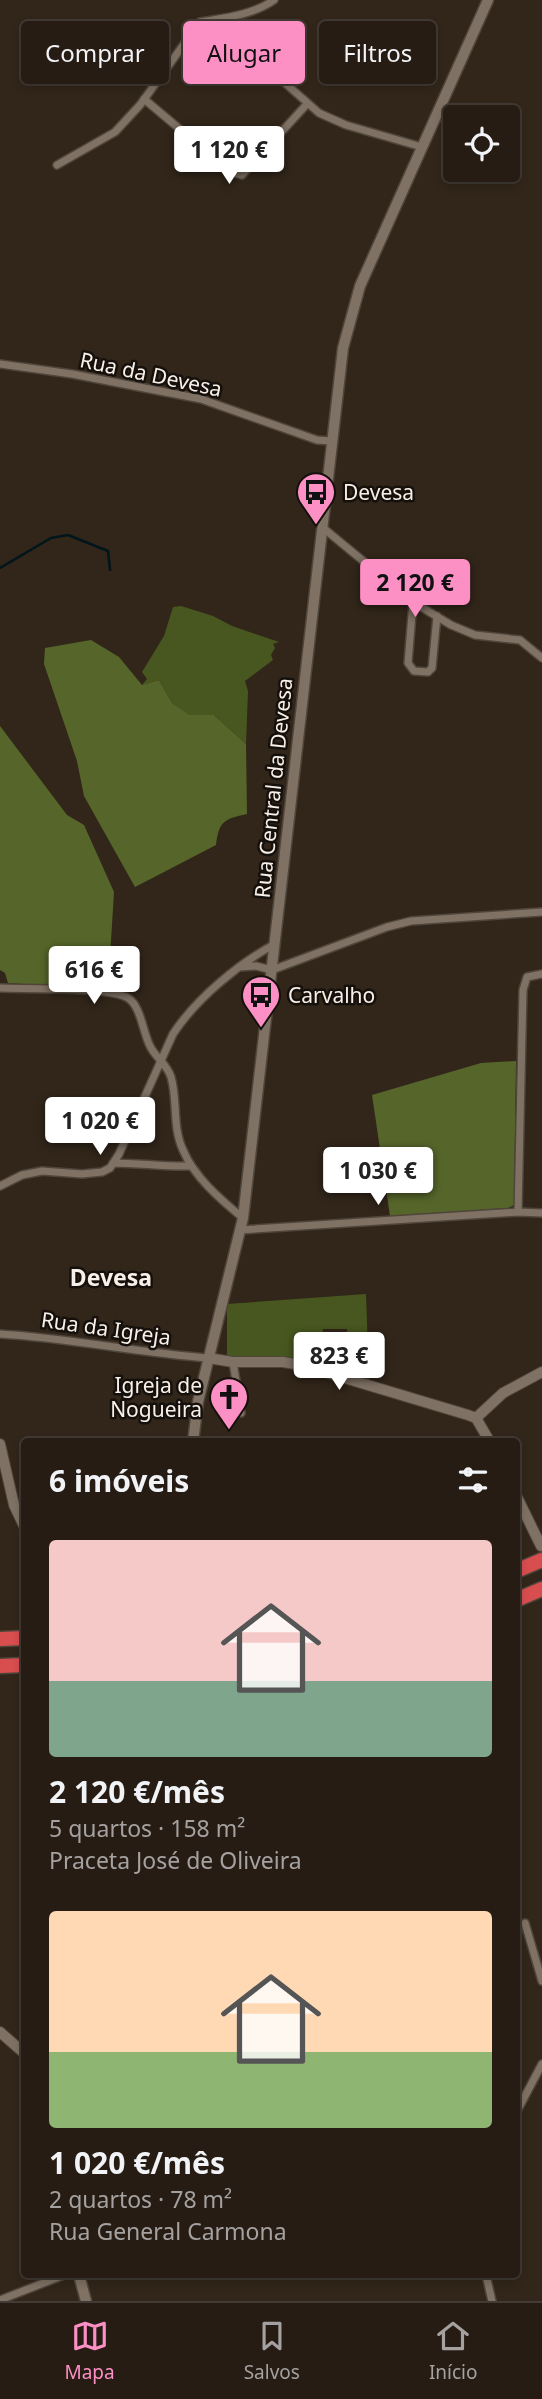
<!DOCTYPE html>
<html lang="pt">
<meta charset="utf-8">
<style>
body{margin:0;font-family:"Noto Sans",sans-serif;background:#322922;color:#f1f3f6;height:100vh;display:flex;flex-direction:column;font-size:26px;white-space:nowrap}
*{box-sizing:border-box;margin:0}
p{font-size:23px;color:#a4a1a0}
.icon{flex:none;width:38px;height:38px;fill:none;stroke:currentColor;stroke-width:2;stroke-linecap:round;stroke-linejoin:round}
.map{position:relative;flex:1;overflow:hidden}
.details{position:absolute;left:21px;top:1438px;width:499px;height:840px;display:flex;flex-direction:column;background:#261c14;border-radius:7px;box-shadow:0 4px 10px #0003,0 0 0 2px #423a34}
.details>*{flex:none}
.banner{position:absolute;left:21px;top:21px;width:500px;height:63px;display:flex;gap:14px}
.buttons{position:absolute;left:443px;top:105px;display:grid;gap:14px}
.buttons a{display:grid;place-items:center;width:77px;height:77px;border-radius:7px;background:#261c14;box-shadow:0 4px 10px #0003,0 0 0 2px #423a34;font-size:35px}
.price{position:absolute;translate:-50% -60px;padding:0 16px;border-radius:7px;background:#fff;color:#222;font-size:23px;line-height:46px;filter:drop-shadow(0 2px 4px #0008)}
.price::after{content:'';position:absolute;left:50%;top:42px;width:21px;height:16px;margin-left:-10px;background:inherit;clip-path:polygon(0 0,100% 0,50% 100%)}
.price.selected{background:#fc8fc3;color:#111}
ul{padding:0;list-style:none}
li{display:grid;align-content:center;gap:14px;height:371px;padding:0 28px}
li span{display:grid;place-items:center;height:217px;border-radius:7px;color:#555}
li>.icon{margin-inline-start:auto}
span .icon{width:126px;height:126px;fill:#fffc;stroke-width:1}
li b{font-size:30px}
h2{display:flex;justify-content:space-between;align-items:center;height:84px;padding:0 28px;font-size:30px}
.pill{padding:0 24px;border-radius:7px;background:#261c14;box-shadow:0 4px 10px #0003,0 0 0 2px #423a34;font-size:24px;line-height:63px}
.pill.selected{background:#fc8fc3;color:#111}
.dock{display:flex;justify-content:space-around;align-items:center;height:98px;border-top:2px solid #423a34;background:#261c14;font-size:19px;color:#a4a1a0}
.dock a{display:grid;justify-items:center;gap:4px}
.dock .selected{color:#fc8fc3}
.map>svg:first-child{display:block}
.green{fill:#48571f}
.forest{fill:#56662a}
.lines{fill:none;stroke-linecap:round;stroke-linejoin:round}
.stream{stroke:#00161b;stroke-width:2.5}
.minor-casing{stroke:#4f453b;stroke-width:10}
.tertiary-casing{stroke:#4f453b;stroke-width:12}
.secondary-casing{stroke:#4f453b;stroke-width:13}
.motorway-casing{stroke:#4f453b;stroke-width:17}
.minor{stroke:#7f7163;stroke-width:7}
.tertiary{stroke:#7f7163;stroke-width:10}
.secondary{stroke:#7f7163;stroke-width:10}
.motorway{stroke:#d84e4f;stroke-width:14}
.labels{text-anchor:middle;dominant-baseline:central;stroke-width:5;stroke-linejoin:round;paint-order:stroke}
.street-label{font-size:21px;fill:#f8f0e8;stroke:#15100b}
.poi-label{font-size:21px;fill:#f8f0e8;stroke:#15100b;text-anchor:start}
.neighbourhood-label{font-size:23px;font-weight:bold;fill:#f8f0e8;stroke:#15100b}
</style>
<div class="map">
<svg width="542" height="2301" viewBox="0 0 542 2301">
<rect width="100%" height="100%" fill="#32261a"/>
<path class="green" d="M 181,606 L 213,616 L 232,626 L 279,642 L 273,644 L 275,648 L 271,655 L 273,660 L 245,681 L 248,691 L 246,744 L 214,715 L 189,716 L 172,703 L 159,680 L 142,685 L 147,679 L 142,672 L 164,636 L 173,607 Z
M 366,1294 L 369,1380 L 348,1375 L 347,1329 L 323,1329 L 319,1367 L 227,1356 L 227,1304 Z"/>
<path class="forest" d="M 91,640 L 119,657 L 142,685 L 159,680 L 172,703 L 189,715 L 214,715 L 246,744 L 247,814 C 224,819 219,821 216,845 L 135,887 L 84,796 L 77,761 L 44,664 L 45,648 Z
M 0,726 L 67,815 L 84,825 L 114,892 L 108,989 L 8,983 L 5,973 L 0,970 Z
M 516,1061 L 514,1205 L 508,1208 L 390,1216 L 372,1095 L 481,1063 Z"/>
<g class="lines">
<path class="stream" d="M 0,568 L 51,538 L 68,535 L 108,551 L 110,570"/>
<defs>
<path id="minor" d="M 220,19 L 225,30 L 319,113 L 346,125 L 422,147
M 144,99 L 231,172 L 242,175 L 307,104
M 57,165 L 115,132 L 140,105 L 200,22 C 224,18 253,15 274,0
M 0,364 L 72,374 L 201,399 L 317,440 L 331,441
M 322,527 L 413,602 L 451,625 L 475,635 L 520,640 L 542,658
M 413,602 L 408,663 L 414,671 L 428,672 L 432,668 L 437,616
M 239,967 L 256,966 L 272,970 L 387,927 L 411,921 L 542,912
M 0,988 C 24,989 111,987 128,998 C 141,1006 143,1033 150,1046 C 155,1057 167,1064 171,1077 C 178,1101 172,1127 183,1150 C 194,1177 221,1200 243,1218
M 113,1163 C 140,1163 164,1167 191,1166
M 0,1186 L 22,1175 L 42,1171 L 82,1174 L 102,1172 L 110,1168 L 119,1154 L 173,1034 C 196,999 238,964 275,944
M 518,1212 L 523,990 L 527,977 L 542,974
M 240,1230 L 518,1212 L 542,1213
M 0,1334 C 70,1338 138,1353 208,1358
M 233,1362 L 241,1413
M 525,1923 L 542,1981
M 516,2113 L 542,2064
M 486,2275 L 492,2301
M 0,2300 L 64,2275"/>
<path id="tertiary" d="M 208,1358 L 233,1362 L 283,1362 L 301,1365 L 468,1415 L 476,1418 L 490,1442
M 476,1418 L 503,1393 L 542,1372
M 0,1444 L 14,1505 L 24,1526
M 516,1495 L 541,1546
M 0,2032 L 24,2053"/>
<path id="secondary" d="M 193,1442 L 198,1402 L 243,1218 L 343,348 L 360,286 L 488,0
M 79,2275 L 86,2301"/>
<path id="motorway" d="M 516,1571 L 542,1560
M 516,1600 L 542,1589
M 0,1639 L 24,1638
M 0,1666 L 24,1665"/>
</defs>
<use href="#minor" class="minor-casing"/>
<use href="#tertiary" class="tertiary-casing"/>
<use href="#secondary" class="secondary-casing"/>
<use href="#motorway" class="motorway-casing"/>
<use href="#minor" class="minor"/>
<use href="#tertiary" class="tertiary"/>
<use href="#secondary" class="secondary"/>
<use href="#motorway" class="motorway"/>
</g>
<defs>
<symbol id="bus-pin" viewBox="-11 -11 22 30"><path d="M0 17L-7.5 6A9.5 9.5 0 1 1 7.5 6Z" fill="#fc8fc3" stroke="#15100b"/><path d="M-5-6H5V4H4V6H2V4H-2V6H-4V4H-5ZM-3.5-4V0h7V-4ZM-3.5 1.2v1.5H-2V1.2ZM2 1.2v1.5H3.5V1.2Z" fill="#111"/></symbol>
<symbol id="church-pin" viewBox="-11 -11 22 30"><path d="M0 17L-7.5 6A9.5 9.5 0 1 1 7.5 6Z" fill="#fc8fc3" stroke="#15100b"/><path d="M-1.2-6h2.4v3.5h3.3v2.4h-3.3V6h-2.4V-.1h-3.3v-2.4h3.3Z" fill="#111"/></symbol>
</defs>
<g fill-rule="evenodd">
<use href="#bus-pin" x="294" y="470" width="44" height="60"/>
<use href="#bus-pin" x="239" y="973" width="44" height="60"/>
<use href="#church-pin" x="207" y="1375" width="44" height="60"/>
</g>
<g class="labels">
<g class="street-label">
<text transform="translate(151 374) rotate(12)">Rua da Devesa</text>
<text transform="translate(273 788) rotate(-84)">Rua Central da Devesa</text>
<text transform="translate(106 1328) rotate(8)">Rua da Igreja</text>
</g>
<g class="poi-label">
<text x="343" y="492">Devesa</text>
<text x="288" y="995">Carvalho</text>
<text x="202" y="1385" text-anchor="end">Igreja de<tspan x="202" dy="24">Nogueira</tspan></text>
</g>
<g class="neighbourhood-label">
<text x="111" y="1277">Devesa</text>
</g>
</g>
</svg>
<div class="buttons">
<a><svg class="icon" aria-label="locate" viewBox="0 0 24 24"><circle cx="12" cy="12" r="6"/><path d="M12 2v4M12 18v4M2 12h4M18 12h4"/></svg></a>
</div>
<b class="price" style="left:229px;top:186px">1 120 €</b>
<b class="price selected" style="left:415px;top:619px">2 120 €</b>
<b class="price" style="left:94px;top:1006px">616 €</b>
<b class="price" style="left:100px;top:1157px">1 020 €</b>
<b class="price" style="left:378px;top:1207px">1 030 €</b>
<b class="price" style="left:339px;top:1392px">823 €</b>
<div class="banner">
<a class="pill">Comprar</a>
<a class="pill selected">Alugar</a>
<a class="pill">Filtros</a>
</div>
<section class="details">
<h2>6 imóveis<svg class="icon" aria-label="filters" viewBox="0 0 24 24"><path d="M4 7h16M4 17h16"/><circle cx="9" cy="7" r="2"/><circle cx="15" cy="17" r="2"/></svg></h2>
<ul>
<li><span style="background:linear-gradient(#f6c9c9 65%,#7fa58c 0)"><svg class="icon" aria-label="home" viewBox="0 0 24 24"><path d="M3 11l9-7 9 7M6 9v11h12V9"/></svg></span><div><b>2 120 €/mês</b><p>5 quartos · 158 m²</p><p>Praceta José de Oliveira</p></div></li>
<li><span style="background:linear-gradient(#ffd9b3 65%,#8fb573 0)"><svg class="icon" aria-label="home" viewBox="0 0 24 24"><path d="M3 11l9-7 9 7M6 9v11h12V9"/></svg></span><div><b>1 020 €/mês</b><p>2 quartos · 78 m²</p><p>Rua General Carmona</p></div></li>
</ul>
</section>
</div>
<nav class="dock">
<a class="selected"><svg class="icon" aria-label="map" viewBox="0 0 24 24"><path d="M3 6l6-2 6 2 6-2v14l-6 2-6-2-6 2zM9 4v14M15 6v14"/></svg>Mapa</a>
<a><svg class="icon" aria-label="saved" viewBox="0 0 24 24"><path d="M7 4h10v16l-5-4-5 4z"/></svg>Salvos</a>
<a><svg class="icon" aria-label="home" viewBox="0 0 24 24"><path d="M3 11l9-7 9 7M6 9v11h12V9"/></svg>Início</a>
</nav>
